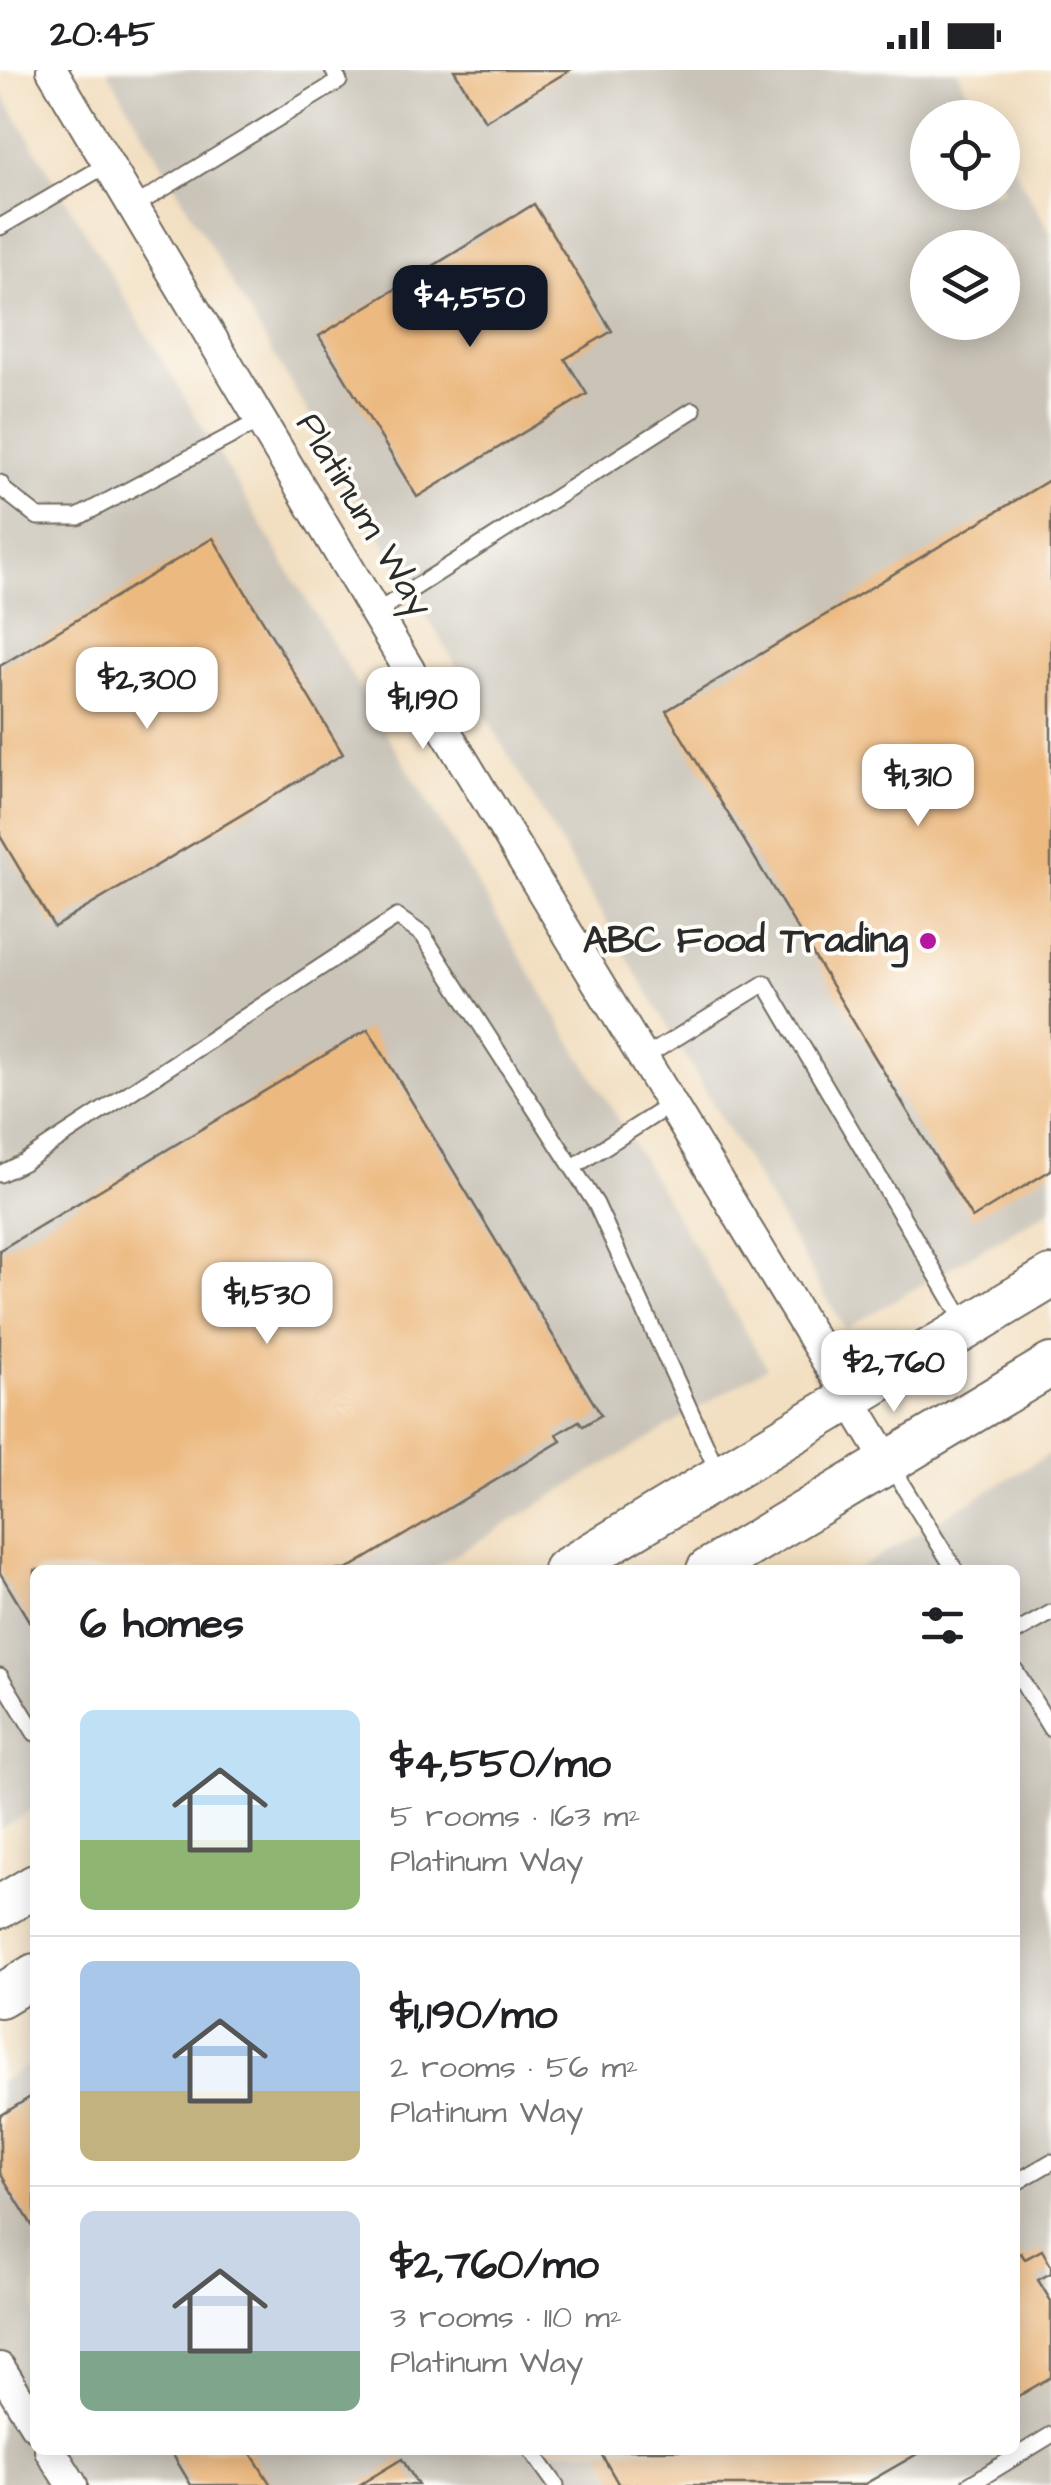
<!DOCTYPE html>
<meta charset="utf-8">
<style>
body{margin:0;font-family:"Architects Daughter",sans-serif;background:#f6f6f6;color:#202124;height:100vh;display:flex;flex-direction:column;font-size:38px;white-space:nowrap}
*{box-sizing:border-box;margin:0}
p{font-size:32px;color:#757577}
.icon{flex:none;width:55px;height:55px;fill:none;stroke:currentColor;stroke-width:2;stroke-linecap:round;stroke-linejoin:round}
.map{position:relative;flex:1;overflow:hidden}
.panel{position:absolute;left:30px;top:1495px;width:990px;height:890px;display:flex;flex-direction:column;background:#fff;border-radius:15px;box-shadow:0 5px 25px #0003}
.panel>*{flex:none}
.tools{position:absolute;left:910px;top:30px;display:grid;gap:20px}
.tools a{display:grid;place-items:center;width:110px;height:110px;border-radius:50%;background:#fff;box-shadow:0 5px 25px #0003;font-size:50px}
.price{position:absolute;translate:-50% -85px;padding:0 22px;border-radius:20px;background:#fff;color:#222;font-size:32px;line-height:65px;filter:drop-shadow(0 2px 5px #0008)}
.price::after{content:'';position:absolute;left:50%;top:60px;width:30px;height:22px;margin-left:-15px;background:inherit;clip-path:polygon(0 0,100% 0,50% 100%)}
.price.current{background:#111827;color:#fff}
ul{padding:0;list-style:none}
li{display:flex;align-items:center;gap:30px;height:250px;padding:0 50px}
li+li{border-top:2px solid #e0e0e0}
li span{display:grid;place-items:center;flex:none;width:280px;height:200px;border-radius:15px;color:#555}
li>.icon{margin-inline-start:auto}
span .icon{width:120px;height:120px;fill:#fffc;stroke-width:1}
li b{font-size:42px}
h2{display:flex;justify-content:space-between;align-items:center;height:120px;padding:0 50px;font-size:42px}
.status{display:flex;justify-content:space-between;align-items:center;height:70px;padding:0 50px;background:#fff;direction:ltr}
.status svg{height:28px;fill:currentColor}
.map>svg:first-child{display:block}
.industrial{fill:#c9c3b8;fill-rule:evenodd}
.building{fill:#ecb980}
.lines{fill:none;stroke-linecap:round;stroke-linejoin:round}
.service-casing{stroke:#716a5f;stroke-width:19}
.minor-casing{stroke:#716a5f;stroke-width:34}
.secondary-casing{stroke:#716a5f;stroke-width:46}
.service{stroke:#fff;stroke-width:15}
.minor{stroke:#fff;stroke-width:30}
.secondary{stroke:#fff;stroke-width:42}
.poi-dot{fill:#b5179e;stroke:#fdfcf7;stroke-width:4}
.labels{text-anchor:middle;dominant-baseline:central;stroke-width:8;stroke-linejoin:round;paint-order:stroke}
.street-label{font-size:38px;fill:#2b2b2b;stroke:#fdfcf7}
.poi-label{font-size:38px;font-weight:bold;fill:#2b2b2b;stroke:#fdfcf7;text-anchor:end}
</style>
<div class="status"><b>20:45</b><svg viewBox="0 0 49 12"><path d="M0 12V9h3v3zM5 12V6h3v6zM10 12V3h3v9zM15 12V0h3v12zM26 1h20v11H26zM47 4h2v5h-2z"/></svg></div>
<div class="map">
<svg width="1051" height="2415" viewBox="0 0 1051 2415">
<rect width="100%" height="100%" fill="#fdfcf7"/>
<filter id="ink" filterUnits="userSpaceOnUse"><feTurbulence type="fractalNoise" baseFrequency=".01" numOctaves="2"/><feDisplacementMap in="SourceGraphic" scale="20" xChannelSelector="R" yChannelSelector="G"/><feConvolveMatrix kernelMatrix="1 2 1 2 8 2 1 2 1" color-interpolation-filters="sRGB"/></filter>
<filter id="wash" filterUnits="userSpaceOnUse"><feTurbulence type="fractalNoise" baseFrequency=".0048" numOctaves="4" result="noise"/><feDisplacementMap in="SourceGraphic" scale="40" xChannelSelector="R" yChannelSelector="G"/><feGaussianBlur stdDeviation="2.25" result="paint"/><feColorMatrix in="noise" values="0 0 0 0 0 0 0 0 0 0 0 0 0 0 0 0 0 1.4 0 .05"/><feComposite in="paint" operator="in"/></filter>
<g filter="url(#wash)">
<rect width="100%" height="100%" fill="#f2dec0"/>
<path class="industrial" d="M 107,0 L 956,0 L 983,47 L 928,48 L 928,122 L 1002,122 L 1003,80 L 1051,163 L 1051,1139 L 845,1259 ZM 928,178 L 1002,178 L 1002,252 L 928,252 Z
M 0,20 L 767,1297 L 430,1500 L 35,1500 L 35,1738 L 0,1759 Z
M 1051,1383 L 1051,2415 L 0,2415 L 0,2012 L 35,1991 L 35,2380 L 1015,2380 L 1015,1500 L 856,1500 Z"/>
<g id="blocks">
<path class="building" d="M 454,0 L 570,0 L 485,51 Z
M 534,134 L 612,261 L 565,289 L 587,324 L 417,427 L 319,266 Z
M 1051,409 L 1051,1100 L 972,1148 L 666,641 Z
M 213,468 L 343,684 L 54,857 L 0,766 L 0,596 Z
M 368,959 L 601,1345 L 583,1356 L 579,1351 L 557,1364 L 561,1371 L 346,1500 L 35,1500 L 35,1561 L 0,1503 L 0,1180 Z
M 32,2026 L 35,2032 L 35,2160 L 0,2103 L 0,2046 Z
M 1042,2180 L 1051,2196 L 1051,2203 L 1038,2210 L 1051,2231 L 1051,2307 L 1015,2328 L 1015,2186 L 1021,2183 L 1025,2189 Z
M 170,2380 L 249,2380 L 271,2415 L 191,2415 Z
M 599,2380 L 924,2380 L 863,2415 L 619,2415 Z
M 402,2389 L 418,2415 L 359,2415 Z"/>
</g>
</g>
<g filter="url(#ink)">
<use href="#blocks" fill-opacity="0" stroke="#716a5f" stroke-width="2.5"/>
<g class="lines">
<defs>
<path id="service" d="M 133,137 L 339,11 L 333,0
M 0,157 L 108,94
M 0,413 L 5,421 L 38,447 L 78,447 L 261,350
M 375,543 L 693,340
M 645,987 L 765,913 L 966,1255
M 573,1097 L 673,1033
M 0,1104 L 24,1092 L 397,847 L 423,865 L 596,1134 L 719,1404
M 890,1395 L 955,1500
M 1015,1563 L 1051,1543
M 1015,1600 L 1051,1659
M 0,1606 L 35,1663
M 1015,2113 L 1051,2092
M 531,2380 L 556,2415
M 969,2415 L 1051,2365"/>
<path id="minor" d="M 52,0 L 464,692 L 888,1392
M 0,2298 L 35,2355
M 50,2380 L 72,2415"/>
<path id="secondary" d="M 565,1500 L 1051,1207
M 708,1500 L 1051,1295
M 0,1837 L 35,1816
M 0,1926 L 35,1905"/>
</defs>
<use href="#service" class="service-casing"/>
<use href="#minor" class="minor-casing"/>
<use href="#secondary" class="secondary-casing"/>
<use href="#service" class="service"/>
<use href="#minor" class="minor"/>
<use href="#secondary" class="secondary"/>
</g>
</g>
<circle class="poi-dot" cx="928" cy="871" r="10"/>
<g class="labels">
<g class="street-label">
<text transform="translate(364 445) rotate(59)">Platinum Way</text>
</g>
<g class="poi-label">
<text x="908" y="871">ABC Food Trading</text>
</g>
</g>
</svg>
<div class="tools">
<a><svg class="icon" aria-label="locate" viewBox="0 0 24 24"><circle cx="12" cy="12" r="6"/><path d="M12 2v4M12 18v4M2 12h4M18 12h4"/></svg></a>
<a><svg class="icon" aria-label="layers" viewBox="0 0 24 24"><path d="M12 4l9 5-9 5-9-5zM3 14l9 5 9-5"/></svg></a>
</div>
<b class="price current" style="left:470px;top:280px">$4,550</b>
<b class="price" style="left:147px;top:662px">$2,300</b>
<b class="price" style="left:423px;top:682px">$1,190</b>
<b class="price" style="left:918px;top:759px">$1,310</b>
<b class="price" style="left:267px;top:1277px">$1,530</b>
<b class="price" style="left:894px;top:1345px">$2,760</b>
<section class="panel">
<h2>6 homes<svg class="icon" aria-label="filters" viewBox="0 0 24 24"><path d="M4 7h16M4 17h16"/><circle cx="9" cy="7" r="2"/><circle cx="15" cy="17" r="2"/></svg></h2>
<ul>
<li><span style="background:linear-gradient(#bfe0f5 65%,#8fb573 0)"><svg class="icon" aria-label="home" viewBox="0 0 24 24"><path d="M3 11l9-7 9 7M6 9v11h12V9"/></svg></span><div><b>$4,550/mo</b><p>5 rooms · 163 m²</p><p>Platinum Way</p></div></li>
<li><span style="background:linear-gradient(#a9c7e8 65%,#c2b280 0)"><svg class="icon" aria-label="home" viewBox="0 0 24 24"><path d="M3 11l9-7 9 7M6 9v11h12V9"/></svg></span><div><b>$1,190/mo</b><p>2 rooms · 56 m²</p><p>Platinum Way</p></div></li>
<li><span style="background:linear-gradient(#c9d6e8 70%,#7fa58c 0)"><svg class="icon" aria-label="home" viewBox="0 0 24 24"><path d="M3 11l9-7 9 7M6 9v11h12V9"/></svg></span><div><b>$2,760/mo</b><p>3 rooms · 110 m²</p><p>Platinum Way</p></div></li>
</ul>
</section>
</div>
